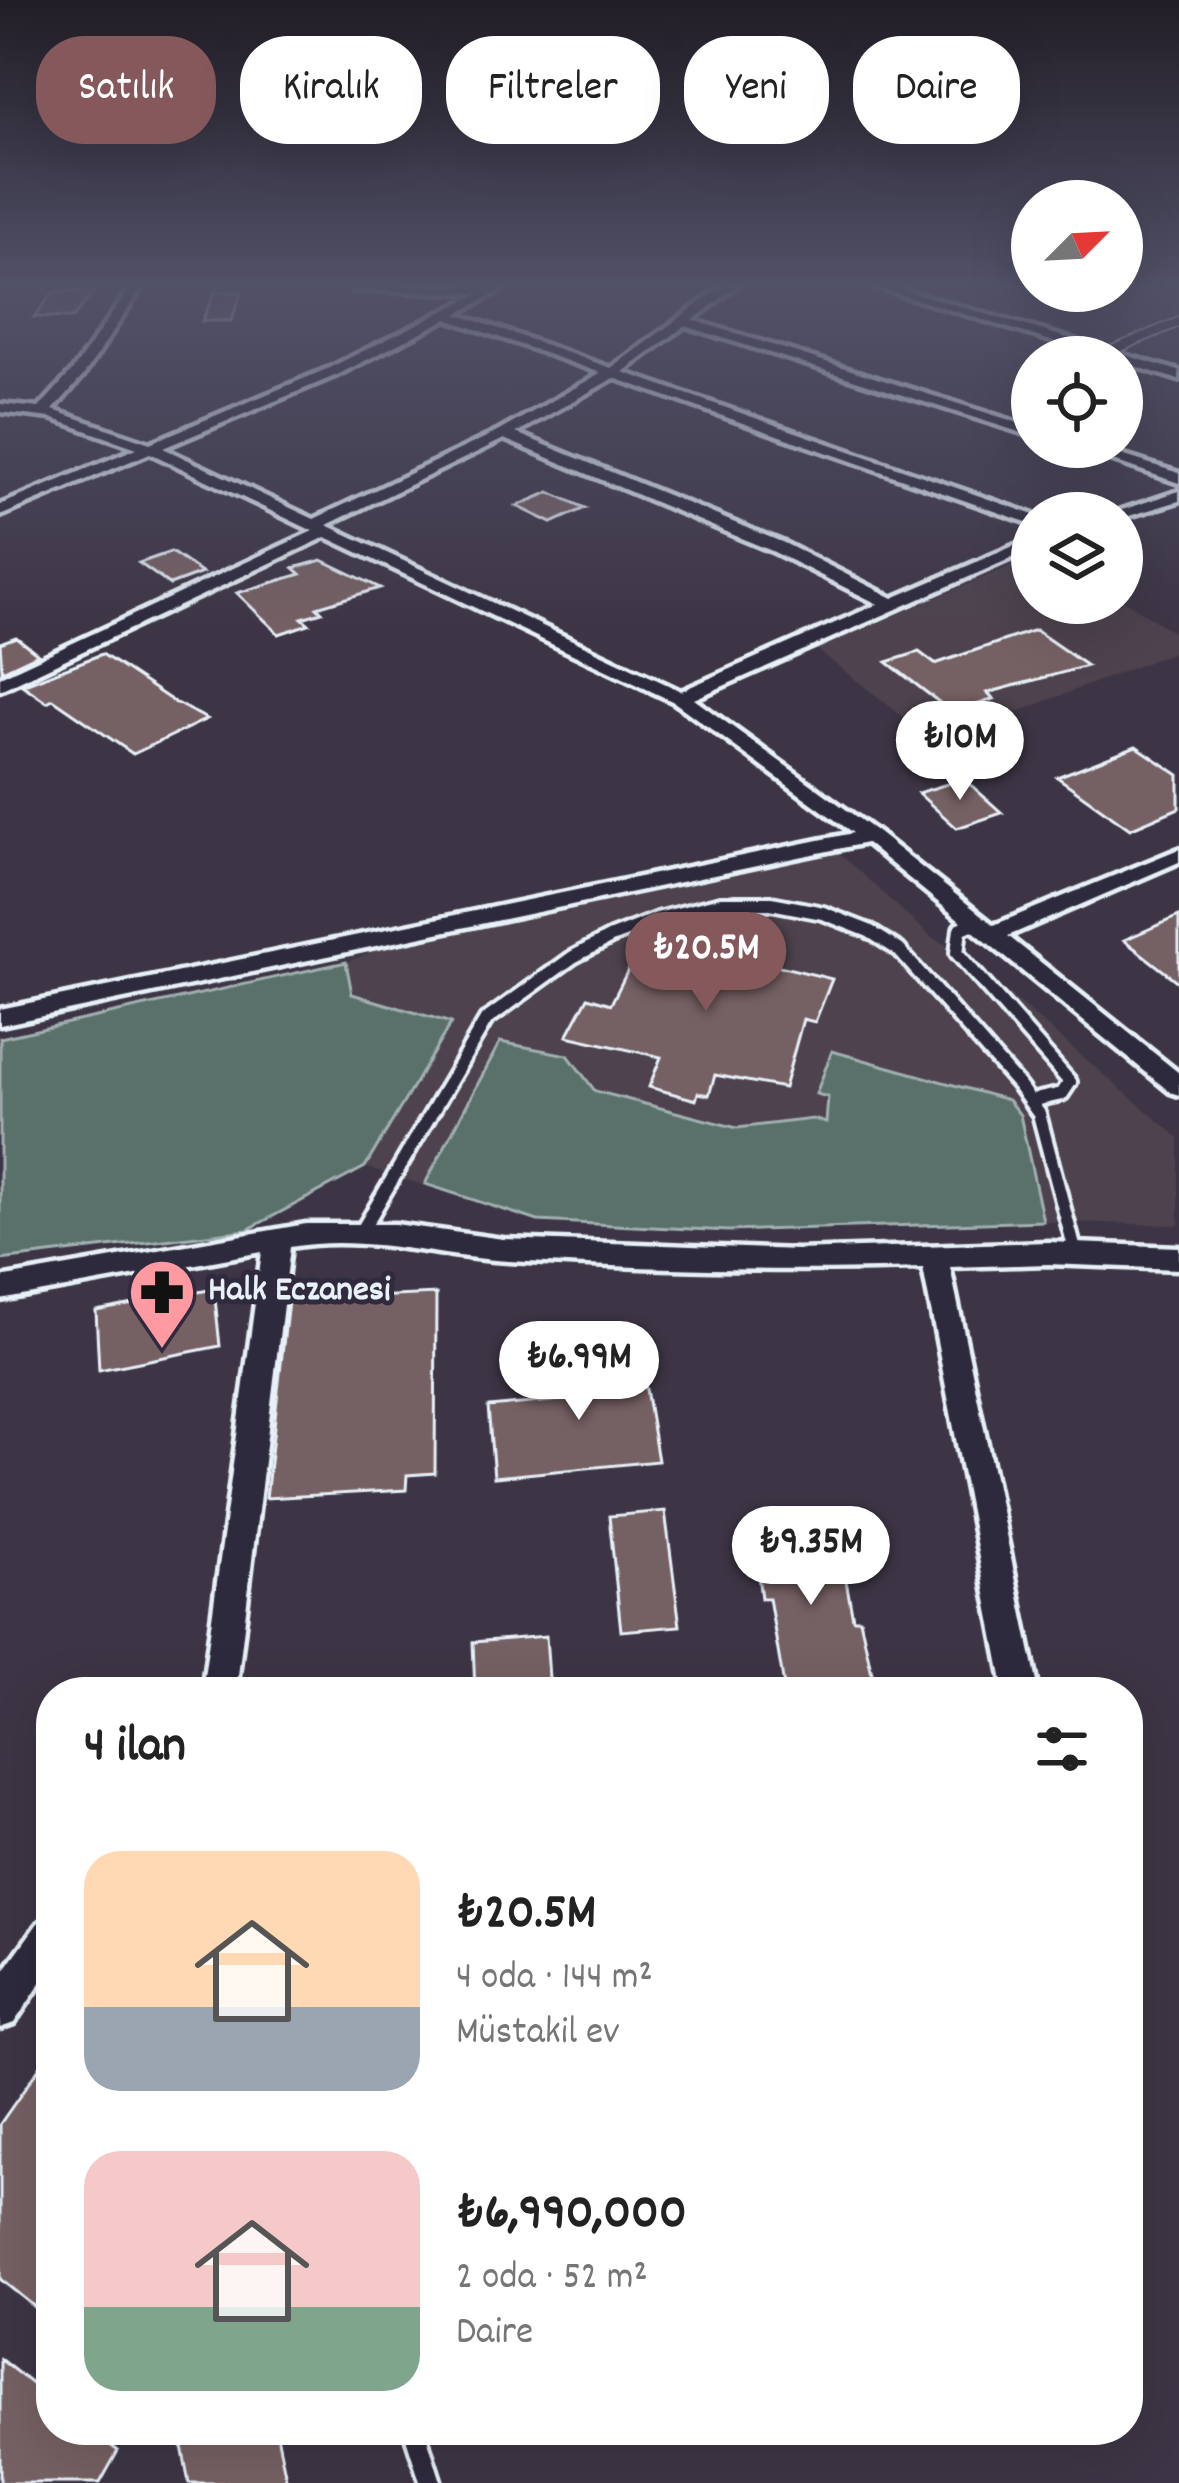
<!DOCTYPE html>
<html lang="tr">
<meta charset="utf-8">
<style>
body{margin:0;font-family:Dekko,sans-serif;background:#f6f6f6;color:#222;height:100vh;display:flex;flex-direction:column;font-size:45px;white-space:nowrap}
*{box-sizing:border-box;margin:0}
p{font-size:39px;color:#767676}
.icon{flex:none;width:66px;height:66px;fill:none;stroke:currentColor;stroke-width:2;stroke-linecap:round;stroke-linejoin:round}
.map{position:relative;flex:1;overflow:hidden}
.side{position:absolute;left:36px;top:1677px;width:1107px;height:768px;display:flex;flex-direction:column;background:#fff;border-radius:48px;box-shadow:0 12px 48px #0002}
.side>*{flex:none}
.hud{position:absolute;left:36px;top:36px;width:1107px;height:108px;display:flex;gap:24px}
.needle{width:78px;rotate:66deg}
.fabs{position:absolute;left:1011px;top:180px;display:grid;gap:24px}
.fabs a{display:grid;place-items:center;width:132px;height:132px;border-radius:50%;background:#fff;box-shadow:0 12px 48px #0002;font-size:60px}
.price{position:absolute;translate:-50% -102px;padding:0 27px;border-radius:42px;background:#fff;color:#222;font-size:39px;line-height:78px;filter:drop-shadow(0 3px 6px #0008)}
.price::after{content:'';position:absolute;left:50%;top:72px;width:36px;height:27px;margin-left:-18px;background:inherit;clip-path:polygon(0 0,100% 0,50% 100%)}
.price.current{background:#85585c;color:#fff}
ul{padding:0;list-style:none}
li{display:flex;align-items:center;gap:36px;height:300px;padding:0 48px}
li span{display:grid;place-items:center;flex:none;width:336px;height:240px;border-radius:36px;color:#555}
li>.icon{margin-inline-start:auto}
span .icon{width:144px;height:144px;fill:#fffc;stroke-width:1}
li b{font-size:51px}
h2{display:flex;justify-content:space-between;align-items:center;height:144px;padding:0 48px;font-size:51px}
.tag{padding:0 42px;border-radius:48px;background:#fff;box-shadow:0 12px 48px #0002;font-size:42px;line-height:108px}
.tag.current{background:#85585c;color:#fff}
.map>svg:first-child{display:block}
.built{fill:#4e424e}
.green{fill:#5a706a;stroke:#a1b0b1;stroke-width:3}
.building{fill:#756063;stroke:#e8f1f8;stroke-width:3}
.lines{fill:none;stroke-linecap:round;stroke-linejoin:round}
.service-far2-casing{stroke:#e8f1f8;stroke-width:12}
.service-far1-casing{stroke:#e8f1f8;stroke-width:20}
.service-casing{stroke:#e8f1f8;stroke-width:28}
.minor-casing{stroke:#e8f1f8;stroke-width:9}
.service-far2{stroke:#2f2a3d;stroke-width:8}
.service-far1{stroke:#2f2a3d;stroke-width:12}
.service{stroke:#2f2a3d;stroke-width:20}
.minor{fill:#2f2a3d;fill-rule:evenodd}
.labels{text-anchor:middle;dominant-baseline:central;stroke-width:10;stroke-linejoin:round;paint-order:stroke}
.poi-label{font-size:36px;font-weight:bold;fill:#e8f1f8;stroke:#2f2a3d;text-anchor:start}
</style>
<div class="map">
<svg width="1179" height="2483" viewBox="0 0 1179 2483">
<rect width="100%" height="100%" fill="#3d3545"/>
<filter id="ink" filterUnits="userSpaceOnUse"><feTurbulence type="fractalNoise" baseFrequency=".00833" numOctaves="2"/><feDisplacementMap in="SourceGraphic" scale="24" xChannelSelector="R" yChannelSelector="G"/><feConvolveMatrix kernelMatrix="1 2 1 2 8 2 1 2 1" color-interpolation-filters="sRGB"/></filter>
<g filter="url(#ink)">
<path class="built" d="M 1032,557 L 1032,603 L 1122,603 L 1122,599 L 1179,636 L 1179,650 L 937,743 L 816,649 Z
M 839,853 L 931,937 L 956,950 L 1179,1138 L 1179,1225 L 998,1220 L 728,1231 L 538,1221 L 365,1167 L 451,1024 L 351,994 L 346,962 L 402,941 Z"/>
<path class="green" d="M 346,962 L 352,994 L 451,1023 L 365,1167 L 247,1230 L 0,1260 L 0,1038 Z
M 500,1042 L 568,1055 L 595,1091 L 737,1128 L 813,1119 L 826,1123 L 828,1097 L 816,1094 L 832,1051 L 1008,1100 L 1020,1115 L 1043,1221 L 728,1231 L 538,1221 L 425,1184 Z"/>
<path class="building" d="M 55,291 L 94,292 L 73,318 L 34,317 Z
M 215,292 L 242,292 L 231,321 L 202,321 Z
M 550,492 L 585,508 L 552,523 L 517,506 Z
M 171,552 L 202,573 L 170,585 L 139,563 Z
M 322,560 L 380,588 L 317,607 L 322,612 L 302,618 L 309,624 L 279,634 L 237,593 L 301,574 L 294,568 Z
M 1035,630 L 1087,666 L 987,693 L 994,699 L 953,713 L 887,662 L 919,652 L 935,664 Z
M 16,637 L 38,654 L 2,671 L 0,643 Z
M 102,654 L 174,702 L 207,719 L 133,754 L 53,699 L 47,702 L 22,685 Z
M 1136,746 L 1179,775 L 1179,808 L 1130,829 L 1057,777 Z
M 960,780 L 972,786 L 1002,813 L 957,828 L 918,793 Z
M 1179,916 L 1179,983 L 1124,940 Z
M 705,932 L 746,941 L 735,955 L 832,979 L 815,1022 L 803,1019 L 784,1088 L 715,1075 L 709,1095 L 698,1093 L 696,1100 L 649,1087 L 661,1057 L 567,1036 L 588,997 L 611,1004 L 644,938 L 681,943 L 687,935 L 701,937 Z
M 214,1289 L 220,1346 L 99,1370 L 96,1311 Z
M 436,1294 L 435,1473 L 407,1475 L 406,1490 L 266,1498 L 288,1301 Z
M 640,1353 L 658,1461 L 494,1477 L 488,1407 L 575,1399 L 570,1359 Z
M 665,1511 L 680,1626 L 621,1631 L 609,1516 Z
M 835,1520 L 853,1619 L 860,1619 L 876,1692 L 785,1692 L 769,1598 L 761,1598 L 751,1524 Z
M 546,1636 L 550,1692 L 475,1692 L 473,1642 Z
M 51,2051 L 51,2320 L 0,2279 L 0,2124 Z
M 0,2359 L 51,2399 L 51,2430 L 91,2430 L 118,2451 L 100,2483 L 0,2483 Z
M 179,2430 L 276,2430 L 287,2483 L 189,2483 Z"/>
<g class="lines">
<defs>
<path id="service-far2" d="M 1106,353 L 1179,322"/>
<path id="service-far1" d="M 976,922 L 960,929 L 957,953 L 1070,1082 L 1062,1094 L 1030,1101
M 360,1234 L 486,1020 L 573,957 L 611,937 L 657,919 L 721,903 L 771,903 L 823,913 L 869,931 L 899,950 L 1019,1086 L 1039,1114 L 1076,1254"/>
<path id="service" d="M 414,2430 L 431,2483"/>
<path id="minor" d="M 131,286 L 143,286 L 83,376 L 53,410 L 150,443 L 327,369 L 480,293 L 353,290 L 347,286 L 509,286 L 457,314 L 611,368 L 723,286 L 737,286 L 693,320 L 1032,427 L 1032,436 L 685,326 L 623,372 L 1032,514 L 1032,524 L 614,378 L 516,433 L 784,543 L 893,598 L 1032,538 L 1032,549 L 694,699 L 877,832 L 994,925 L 1179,849 L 1179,862 L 1008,936 L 1179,1073 L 1179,1095 L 1170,1092 L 866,843 L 0,1025 L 0,1009 L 853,833 L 674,702 L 326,537 L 0,690 L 0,677 L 313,531 L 150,453 L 0,516 L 0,505 L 137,448 L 51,418 L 0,412 L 0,404 L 39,408 L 73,370 ZM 447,319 L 601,373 L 499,431 L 314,519 L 163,448 L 337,375 ZM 504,439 L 772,551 L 878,604 L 681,691 L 327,525 Z
M 873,286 L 891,286 L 1179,371 L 1179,380 L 1122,362 L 1122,357 L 1103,357 Z
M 1072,447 L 1096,447 L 1179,473 L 1179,483 Z
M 1179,491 L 1179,501 L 1122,518 L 1122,513 L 1113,513 Z
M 306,1224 L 395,1224 L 503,1239 L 797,1250 L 1048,1242 L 1179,1247 L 1179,1269 L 1048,1264 L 950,1267 L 1039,1692 L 1005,1692 L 923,1268 C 785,1272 647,1269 509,1261 C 435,1257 364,1234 290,1247 L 236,1692 L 202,1692 L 262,1252 L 0,1300 L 0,1278 Z
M 51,1917 L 51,1968 L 14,2023 L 0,2028 L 0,1976 L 38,1923 Z"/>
</defs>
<use href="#service-far2" class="service-far2-casing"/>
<use href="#service-far1" class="service-far1-casing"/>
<use href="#service" class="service-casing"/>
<use href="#minor" class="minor-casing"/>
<use href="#service-far2" class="service-far2"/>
<use href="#service-far1" class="service-far1"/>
<use href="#service" class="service"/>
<use href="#minor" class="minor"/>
</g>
</g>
<linearGradient id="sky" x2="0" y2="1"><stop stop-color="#221d26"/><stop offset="0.45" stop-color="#515168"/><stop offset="1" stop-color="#515168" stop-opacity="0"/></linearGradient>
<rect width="1179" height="633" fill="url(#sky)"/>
<defs>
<symbol id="pharmacy-pin" viewBox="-11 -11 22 30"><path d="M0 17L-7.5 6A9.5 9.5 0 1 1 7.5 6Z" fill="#ff9aa2" stroke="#2f2a3d"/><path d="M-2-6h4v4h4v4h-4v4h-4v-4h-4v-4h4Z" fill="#111"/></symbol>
</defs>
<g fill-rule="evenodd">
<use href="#pharmacy-pin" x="124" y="1254" width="76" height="104"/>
</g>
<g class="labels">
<g class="poi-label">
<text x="208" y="1292">Halk Eczanesi</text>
</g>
</g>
</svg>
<div class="fabs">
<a><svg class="needle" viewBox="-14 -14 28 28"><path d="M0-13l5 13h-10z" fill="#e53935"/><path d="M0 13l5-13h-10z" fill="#767676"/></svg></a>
<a><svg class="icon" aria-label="locate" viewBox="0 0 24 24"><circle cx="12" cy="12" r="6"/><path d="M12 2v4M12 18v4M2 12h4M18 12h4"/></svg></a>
<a><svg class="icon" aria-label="layers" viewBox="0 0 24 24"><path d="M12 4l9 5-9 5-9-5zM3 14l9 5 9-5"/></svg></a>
</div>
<b class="price" style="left:960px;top:803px">₺10M</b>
<b class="price current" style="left:706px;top:1014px">₺20.5M</b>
<b class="price" style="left:579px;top:1423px">₺6.99M</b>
<b class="price" style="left:811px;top:1608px">₺9.35M</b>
<div class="hud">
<a class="tag current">Satılık</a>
<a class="tag">Kiralık</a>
<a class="tag">Filtreler</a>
<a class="tag">Yeni</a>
<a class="tag">Daire</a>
</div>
<section class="side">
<h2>4 ilan<svg class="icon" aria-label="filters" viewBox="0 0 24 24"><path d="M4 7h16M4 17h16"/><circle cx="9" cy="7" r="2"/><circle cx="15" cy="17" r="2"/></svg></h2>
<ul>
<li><span style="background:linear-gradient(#ffd9b3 65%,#9aa5b1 0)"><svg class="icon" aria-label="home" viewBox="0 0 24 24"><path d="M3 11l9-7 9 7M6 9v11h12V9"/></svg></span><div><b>₺20.5M</b><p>4 oda · 144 m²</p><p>Müstakil ev</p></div></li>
<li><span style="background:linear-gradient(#f6c9c9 65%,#7fa58c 0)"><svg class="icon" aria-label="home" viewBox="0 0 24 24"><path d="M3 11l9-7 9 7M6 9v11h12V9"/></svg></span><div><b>₺6,990,000</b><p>2 oda · 52 m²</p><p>Daire</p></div></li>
</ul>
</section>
</div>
